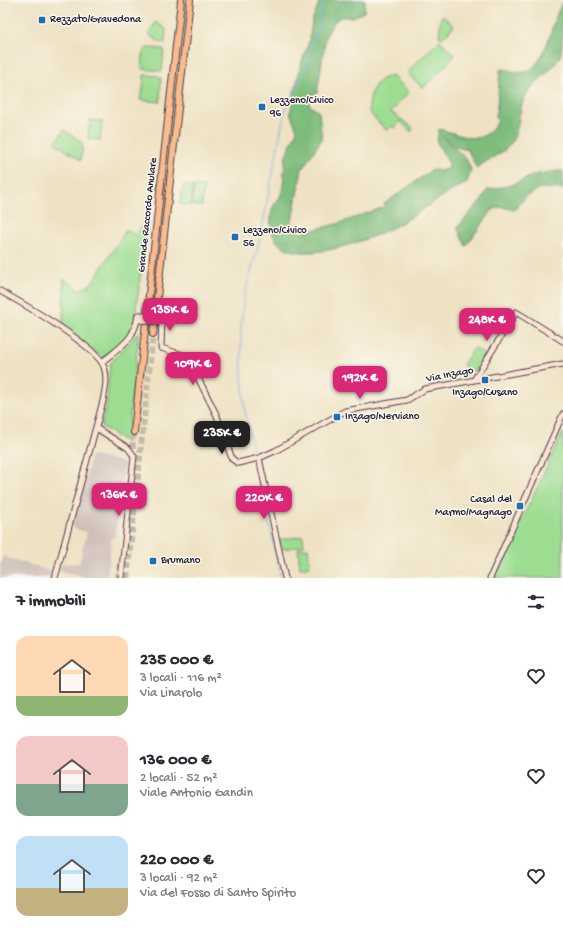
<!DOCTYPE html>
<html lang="it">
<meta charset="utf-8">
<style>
body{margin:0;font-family:"Gochi Hand",sans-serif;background:#f2f2f3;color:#2b2b33;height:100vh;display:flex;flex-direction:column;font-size:15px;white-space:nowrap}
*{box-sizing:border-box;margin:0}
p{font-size:13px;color:#7c7c81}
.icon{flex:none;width:22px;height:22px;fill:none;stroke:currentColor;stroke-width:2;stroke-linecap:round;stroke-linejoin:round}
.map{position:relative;height:578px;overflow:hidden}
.sheet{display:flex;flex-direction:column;background:#fff;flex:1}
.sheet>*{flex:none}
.price{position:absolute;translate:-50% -34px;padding:0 9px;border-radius:8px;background:#db2777;color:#fff;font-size:13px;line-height:26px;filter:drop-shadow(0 1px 2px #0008)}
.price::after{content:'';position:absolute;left:50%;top:24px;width:12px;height:9px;margin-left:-6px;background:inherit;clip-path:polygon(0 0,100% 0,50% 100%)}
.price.selected{background:#222;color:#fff}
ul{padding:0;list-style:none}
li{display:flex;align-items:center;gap:12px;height:100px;padding:0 16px}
li span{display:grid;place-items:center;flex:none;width:112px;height:80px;border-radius:12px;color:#555}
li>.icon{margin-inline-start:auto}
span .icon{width:48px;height:48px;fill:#fffc;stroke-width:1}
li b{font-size:17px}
h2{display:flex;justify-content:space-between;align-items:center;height:48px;padding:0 16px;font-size:17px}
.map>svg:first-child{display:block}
.industrial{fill:#cfc0ba}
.green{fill:#9ddd92;stroke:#608066}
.forest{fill:#7ebc7c;stroke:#506f5c}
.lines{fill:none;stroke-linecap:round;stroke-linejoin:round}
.stream{stroke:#75a8e1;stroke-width:1}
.highway-tunnel{stroke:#c5bca8;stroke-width:6;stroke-dasharray:6 3;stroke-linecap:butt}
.secondary-casing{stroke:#413f4f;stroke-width:7}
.highway-casing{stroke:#413f4f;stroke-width:8}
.secondary{stroke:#fde4d1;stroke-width:5}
.highway{stroke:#fbbb8c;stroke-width:6}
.secondary-bridge-casing{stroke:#413f4f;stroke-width:7;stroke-linecap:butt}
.secondary-bridge{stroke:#fde4d1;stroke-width:5}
.poi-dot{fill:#1f6fb2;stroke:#fbf7ec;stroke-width:1.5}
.labels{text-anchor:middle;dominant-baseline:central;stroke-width:3;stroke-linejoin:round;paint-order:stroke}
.poi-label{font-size:11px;fill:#22223b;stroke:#fbf7ec;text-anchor:start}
.street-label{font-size:11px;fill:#22223b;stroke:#fbf7ec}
</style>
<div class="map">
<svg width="563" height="578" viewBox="0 0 563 578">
<rect width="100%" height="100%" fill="#fbf7ec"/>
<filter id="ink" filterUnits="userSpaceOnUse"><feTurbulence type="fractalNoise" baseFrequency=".025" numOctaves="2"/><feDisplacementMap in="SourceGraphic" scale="8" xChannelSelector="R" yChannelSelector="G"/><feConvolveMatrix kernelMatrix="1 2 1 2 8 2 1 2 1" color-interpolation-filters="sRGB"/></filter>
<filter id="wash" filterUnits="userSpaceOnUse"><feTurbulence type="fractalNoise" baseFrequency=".012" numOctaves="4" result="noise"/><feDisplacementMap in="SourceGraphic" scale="16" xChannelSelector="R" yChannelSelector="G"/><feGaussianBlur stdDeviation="0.9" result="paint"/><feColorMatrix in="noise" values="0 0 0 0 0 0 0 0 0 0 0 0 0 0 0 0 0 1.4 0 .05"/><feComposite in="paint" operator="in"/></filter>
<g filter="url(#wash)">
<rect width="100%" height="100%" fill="#eee2c3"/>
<path class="industrial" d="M 91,455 L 124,463 L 115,537 L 112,536 L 107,578 L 85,578 L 59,571 L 61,564 L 79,563 L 87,532 L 74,529 L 74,526 L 72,525 Z
M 3,556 L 53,572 L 52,578 L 0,578 L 0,565 Z"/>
<path class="green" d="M 444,16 L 454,26 L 442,38 L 439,36 L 441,17 Z
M 156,22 L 166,29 L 165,43 L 160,42 L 148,34 Z
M 440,40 L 455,56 L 424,87 L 422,87 L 409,75 L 408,71 Z
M 147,48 L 164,49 L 162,71 L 142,69 L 143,52 Z
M 144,75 L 159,76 L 161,78 L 160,102 L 140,100 L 143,89 Z
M 392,76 L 409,92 L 391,112 L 413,128 L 411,132 L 400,121 L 394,128 L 392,126 L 387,131 L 369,112 C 369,96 373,78 392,76 Z
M 90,120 L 102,121 L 100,140 L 88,139 Z
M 64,130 L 83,143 L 81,160 L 55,143 Z
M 183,185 L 193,186 L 191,205 L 180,204 Z
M 194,186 L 204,187 L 202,206 L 192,205 Z
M 148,220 L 133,331 L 103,360 L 95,352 L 63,328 L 64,279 L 80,290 L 91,284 L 127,229 L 135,235 Z
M 139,332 L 127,443 L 101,426 L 107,401 L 110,364 Z
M 474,348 L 486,355 L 477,370 L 469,371 L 463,365 Z
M 563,432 L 563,578 L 495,578 Z
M 303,536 L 304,546 L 281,549 L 279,540 Z
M 308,548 L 310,566 L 300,568 L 298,549 Z"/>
<path class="forest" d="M 324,0 L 365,0 L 364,12 L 353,17 L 340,17 L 334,22 L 326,36 L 317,93 L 311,96 L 309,105 L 319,112 L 322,139 L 302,169 L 291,226 L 301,233 L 340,223 L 384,207 L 384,204 L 433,169 L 440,171 L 449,168 L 449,164 L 437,142 L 439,129 C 464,135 481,149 498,121 L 496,117 L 500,71 L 501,69 C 508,69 517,73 523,72 C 547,70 551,18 563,2 C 563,17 563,39 561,54 C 555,70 536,79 527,93 C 516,110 522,133 507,148 C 498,156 485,160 477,169 L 468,150 L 456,147 L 442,136 L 466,159 L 471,169 L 467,183 C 440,195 418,215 392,228 C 366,241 279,275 271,228 C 270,223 271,211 273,207 C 275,202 280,199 281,194 C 285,181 283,168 286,155 C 289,146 294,139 297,130 L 290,113 L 301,64 L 309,42 L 312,21 L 319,2 Z
M 557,171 L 563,171 L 563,189 L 540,188 L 527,196 L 514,210 L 502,207 L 493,209 L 466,246 L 457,228 L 483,198 L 487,190 L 512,185 L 534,175 Z"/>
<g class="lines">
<path class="stream" d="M 254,456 L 245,411 L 242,378 L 241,328 L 244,296 L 260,239 L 285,110 L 308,63 L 319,25 L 323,0
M 256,461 L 281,578"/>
</g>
</g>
<g filter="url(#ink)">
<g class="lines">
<path class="highway-tunnel" d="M 132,457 L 134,432
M 118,578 L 120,563
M 127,578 L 153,334"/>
<defs>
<path id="secondary" d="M 0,291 C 22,303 97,346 104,367 C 108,378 105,390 103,401 L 55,578
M 160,318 L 162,318 L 161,348 L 180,354 L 192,366 L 217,416 L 232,459 L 238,463 L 259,458 L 275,451 L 345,411 L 407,400 L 425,389 L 563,364
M 102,362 C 120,347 135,340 138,315 L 140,315
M 474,380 L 516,312 L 563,341
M 96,428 L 128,448 L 134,456 L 121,578
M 259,458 L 285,578
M 490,578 L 563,414"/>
<path id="highway" d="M 153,334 L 190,0
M 134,432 L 181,0"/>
</defs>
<use href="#secondary" class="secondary-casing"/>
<use href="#highway" class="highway-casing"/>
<use href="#secondary" class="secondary"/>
<use href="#highway" class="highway"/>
<defs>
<path id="secondary-bridge" d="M 140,315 L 160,318
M 140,320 L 159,322"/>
</defs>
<use href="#secondary-bridge" class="secondary-bridge-casing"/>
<use href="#secondary-bridge" class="secondary-bridge"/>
</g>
</g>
<g class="poi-dot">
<rect x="38" y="16" width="8" height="8" rx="2"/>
<rect x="258" y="103" width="8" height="8" rx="2"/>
<rect x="231" y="233" width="8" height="8" rx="2"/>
<rect x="481" y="376" width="8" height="8" rx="2"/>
<rect x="333" y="413" width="8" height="8" rx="2"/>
<rect x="516" y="502" width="8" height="8" rx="2"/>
<rect x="149" y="557" width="8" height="8" rx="2"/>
</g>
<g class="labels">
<g class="poi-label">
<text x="50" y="20">Rezzato/Gravedona</text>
<text x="270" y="101">Lezzeno/Civico<tspan x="270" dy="13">96</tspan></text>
<text x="243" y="231">Lezzeno/Civico<tspan x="243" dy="13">56</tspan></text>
<text x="485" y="393" text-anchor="middle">Inzago/Cusano</text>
<text x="345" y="417">Inzago/Nerviano</text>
<text x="512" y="500" text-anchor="end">Casal del<tspan x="512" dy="13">Marmo/Magnago</tspan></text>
<text x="161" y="561">Brumano</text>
</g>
<g class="street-label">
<text transform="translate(148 215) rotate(-84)">Grande Raccordo Anulare</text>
<text transform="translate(450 375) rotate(-11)">Via Inzago</text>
</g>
</g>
</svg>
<b class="price" style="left:170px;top:332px">135K €</b>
<b class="price" style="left:487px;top:342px">248K €</b>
<b class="price" style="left:193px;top:386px">109K €</b>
<b class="price" style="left:360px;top:400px">192K €</b>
<b class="price selected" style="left:222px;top:455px">235K €</b>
<b class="price" style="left:119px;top:517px">136K €</b>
<b class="price" style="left:264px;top:520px">220K €</b>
</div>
<section class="sheet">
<h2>7 immobili<svg class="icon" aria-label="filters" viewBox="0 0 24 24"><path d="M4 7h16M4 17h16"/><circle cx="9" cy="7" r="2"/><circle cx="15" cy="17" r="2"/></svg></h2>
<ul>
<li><span style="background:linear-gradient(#ffd9b3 75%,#8fb573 0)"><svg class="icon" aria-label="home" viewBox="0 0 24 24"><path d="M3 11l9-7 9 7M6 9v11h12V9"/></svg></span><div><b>235 000 €</b><p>3 locali · 116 m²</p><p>Via Linarolo</p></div><svg class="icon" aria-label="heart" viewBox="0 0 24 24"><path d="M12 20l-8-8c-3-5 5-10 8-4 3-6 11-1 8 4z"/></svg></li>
<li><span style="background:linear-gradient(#f6c9c9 60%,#7fa58c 0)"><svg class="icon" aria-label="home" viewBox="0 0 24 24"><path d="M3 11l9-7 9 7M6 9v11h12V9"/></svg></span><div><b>136 000 €</b><p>2 locali · 52 m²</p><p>Viale Antonio Gandin</p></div><svg class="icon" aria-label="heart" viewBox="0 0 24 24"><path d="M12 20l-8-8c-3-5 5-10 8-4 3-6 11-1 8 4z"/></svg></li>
<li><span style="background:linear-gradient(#bfe0f5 65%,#c2b280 0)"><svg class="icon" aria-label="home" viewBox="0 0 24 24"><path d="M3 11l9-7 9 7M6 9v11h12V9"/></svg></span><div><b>220 000 €</b><p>3 locali · 92 m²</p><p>Via del Fosso di Santo Spirito</p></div><svg class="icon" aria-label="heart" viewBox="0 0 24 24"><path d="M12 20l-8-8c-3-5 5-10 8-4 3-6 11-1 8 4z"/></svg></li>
</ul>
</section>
